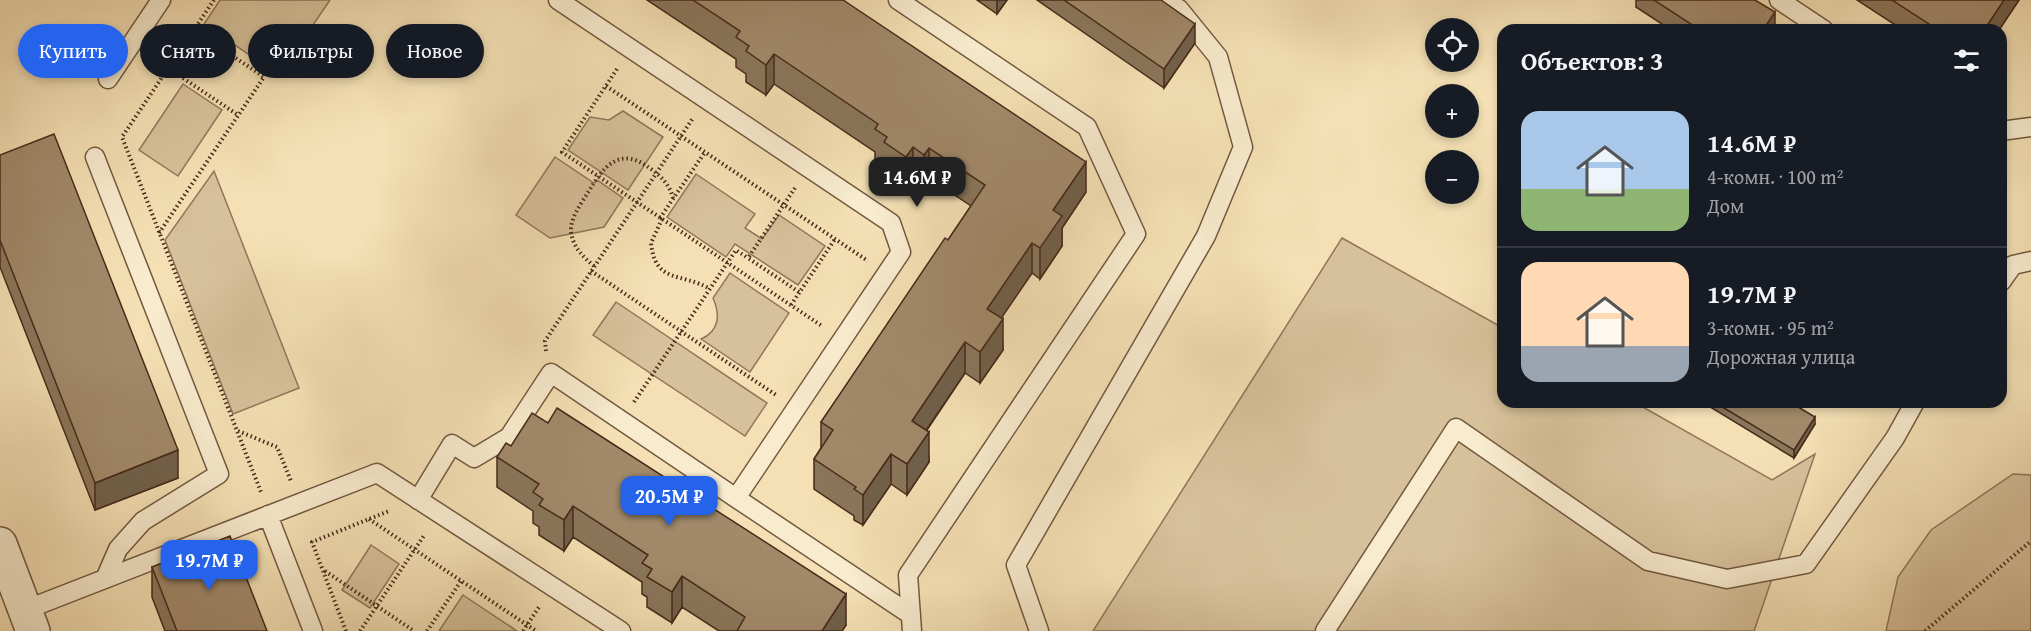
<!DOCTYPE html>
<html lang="ru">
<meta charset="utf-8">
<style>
body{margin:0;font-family:"Gentium Book Plus",serif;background:#242831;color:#f1f3f6;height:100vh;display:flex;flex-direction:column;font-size:22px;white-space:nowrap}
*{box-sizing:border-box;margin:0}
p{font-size:20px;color:#9ea1a6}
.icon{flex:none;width:33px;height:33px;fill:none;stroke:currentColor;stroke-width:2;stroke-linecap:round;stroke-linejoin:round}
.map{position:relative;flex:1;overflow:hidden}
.details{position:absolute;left:1497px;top:24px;width:510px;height:384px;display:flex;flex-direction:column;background:#171b24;border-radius:18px;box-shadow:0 3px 9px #0003}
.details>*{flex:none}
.guide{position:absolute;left:18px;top:24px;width:570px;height:54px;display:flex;gap:12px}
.fabs{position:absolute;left:1425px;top:18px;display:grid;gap:12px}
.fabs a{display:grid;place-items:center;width:54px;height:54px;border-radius:50%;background:#171b24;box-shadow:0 3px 9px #0003;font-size:30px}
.price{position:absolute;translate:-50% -51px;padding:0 14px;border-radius:12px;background:#2563eb;color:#fff;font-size:20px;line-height:39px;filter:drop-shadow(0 2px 3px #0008)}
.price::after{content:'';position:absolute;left:50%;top:36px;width:18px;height:14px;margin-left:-9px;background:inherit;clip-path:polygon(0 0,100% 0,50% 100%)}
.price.on{background:#222;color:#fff}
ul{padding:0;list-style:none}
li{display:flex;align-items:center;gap:18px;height:150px;padding:0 24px}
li+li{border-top:2px solid #363941}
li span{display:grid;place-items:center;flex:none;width:168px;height:120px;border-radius:18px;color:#555}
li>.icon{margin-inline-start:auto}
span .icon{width:72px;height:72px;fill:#fffc;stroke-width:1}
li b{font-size:26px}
h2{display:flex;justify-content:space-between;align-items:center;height:72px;padding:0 24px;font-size:26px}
.pill{padding:0 21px;border-radius:27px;background:#171b24;box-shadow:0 3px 9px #0003;font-size:21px;line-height:54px}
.pill.on{background:#2563eb;color:#fff}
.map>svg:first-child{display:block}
.green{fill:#d7c19a;stroke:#90765a;stroke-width:1.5}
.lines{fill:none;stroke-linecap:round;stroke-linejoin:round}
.service-casing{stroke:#735840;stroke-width:21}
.tertiary-casing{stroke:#735840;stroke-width:36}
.path{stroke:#482a1a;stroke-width:4;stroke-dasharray:1.5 3;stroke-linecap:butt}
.service{stroke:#f8ebce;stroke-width:18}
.tertiary{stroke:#f8ebce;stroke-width:33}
.wall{fill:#8a765b;stroke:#482a1a;stroke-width:1.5}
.shaded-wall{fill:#71604a;stroke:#482a1a;stroke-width:1.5}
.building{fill:#a1896a;stroke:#482a1a;stroke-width:1.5}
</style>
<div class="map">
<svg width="2031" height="631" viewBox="0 0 2031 631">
<rect width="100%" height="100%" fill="#f4e0b4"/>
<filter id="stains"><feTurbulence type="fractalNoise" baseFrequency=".00333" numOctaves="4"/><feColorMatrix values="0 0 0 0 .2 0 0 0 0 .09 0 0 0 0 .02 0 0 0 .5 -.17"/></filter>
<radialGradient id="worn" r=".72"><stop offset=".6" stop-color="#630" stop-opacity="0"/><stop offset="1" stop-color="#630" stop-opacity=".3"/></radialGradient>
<path class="green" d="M 220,0 L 330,0 L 279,75 L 204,24 Z
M 183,84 L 222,110 L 178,176 L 139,150 Z
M 623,111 L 663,137 L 628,190 L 568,150 L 590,117 L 609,120 Z
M 555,157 L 594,183 L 597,180 L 623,198 L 604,227 L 550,238 L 516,215 Z
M 214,171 L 299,388 L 233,414 L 165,240 Z
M 696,174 L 755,214 L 745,228 L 762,239 L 779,215 L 825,246 L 798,285 L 735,244 L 726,257 L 667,217 Z
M 1342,238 L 1503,328 L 1503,402 L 1634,402 L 1772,480 L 1815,454 L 1754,631 L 1093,631 Z
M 730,273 L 789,313 L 750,372 L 701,339 C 720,331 720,314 713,298 Z
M 616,302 L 767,403 L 745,436 L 593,335 Z
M 2013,474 L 2031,475 L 2031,631 L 1886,631 L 1898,577 L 1931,530 Z
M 371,545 L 399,564 L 370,608 L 342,590 Z
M 463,595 L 517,631 L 439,631 Z"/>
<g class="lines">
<defs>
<path id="service" d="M 558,0 L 891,223 L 901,252 L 736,498 L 911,615
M 898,0 L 1087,127 L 1136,234 L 908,575 L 912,631
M 1779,0 L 1824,30
M 108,79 L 161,0
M 2001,131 L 2031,127
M 95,157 L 219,474 L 143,521 L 118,549 L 105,579
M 2001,282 L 2013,265 L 2031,261
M 418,500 L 452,444 L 474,458 L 509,437 L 551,373 L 736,498
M 268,515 L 313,631
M 25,610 L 377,473 L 621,631
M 1039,631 L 1016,565 L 1206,236 L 1243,147 L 1218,57 L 1179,9 L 1165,0
M 1325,631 L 1456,428 L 1648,561 L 1727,579 L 1806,564 L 1895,438 L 1915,402"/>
<path id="tertiary" d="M 0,544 L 33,631"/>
</defs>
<use href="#service" class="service-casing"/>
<use href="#tertiary" class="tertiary-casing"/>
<path class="path" d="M 214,0 L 122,137 L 261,492
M 168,68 L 238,115
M 617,69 L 562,152 L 822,326
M 606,86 L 868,261
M 795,188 L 748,258 L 799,292
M 660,218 L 705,152
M 662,219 L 651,243 C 655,284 681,272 710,289
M 159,233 L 264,77 L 194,30
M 594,266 C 583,257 573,247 571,232 C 570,219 580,205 587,194 C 604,166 619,145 651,169 C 662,177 670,186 673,198
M 591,271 L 776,395
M 791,305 L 835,239
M 546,351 L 545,341 L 693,118
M 634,402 L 736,250 L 748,258
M 238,431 L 277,447 L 291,481
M 369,519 L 536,631
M 325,571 L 414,631
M 346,631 L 312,542 L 389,511
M 360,631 L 425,534
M 427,631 L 461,581
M 523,631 L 539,607
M 1925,631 L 2031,541"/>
<use href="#service" class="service"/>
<use href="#tertiary" class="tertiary"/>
</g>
<path class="wall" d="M 647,0 L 843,0 L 1086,192 L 1062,228 L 1062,246 L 1040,279 L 1032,273 L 1001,318 L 1003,350 L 980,383 L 965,373 L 927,430 L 929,462 L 907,495 L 891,484 L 863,525 L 854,520 L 854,516 L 814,489 L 814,459 L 821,448 L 821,422 L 948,240 L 971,206 L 929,178 L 924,185 L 913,177 L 906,188 L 884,173 L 884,166 L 875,160 L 875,152 L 774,84 L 766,95 L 746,82 L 746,74 L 736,67 L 736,59 Z
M 977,0 L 1007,0 L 997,14 Z
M 1037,0 L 1161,0 L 1195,43 L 1164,88 Z
M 1636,0 L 1755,0 L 1775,30 L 1671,30 L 1636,7 Z
M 1857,0 L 2019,0 L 1999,30 L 1903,30 Z
M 0,155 L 178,478 L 95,510 L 0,267 Z
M 1702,402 L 1790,402 L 1815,424 L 1794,458 Z
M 497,457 L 846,625 L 842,631 L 719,631 L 682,607 L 672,623 L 647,607 L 647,597 L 642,594 L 642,582 L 573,537 L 564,551 L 539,535 L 539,527 L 533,523 L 533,511 L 497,487 Z
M 152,567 L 267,631 L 165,631 L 152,597 Z"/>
<path class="shaded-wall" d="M 998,0 L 1007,0 L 997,14 L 997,1 Z
M 2004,0 L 2019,0 L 1999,30 L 1984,30 Z
M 1775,12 L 1775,30 L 1763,30 Z
M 1195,24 L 1195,43 L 1164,88 L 1164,69 Z
M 774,54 L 774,84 L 766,95 L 766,65 Z
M 913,147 L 913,177 L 906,188 L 906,157 Z
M 929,148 L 929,178 L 924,185 L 924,155 Z
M 1086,162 L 1086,192 L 1062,228 L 1062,246 L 1040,279 L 1040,248 L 1053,210 Z
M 1032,243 L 1032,273 L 987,339 L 987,309 Z
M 1003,319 L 1003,350 L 980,383 L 980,352 Z
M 965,342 L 965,373 L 912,451 L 912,421 Z
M 1815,417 L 1815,424 L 1794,458 L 1794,450 Z
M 929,432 L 929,462 L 907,495 L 907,464 Z
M 178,450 L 178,478 L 95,510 L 95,483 Z
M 891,454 L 891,484 L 863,525 L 863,495 Z
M 573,506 L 573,537 L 564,551 L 564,520 Z
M 682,576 L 682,607 L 672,623 L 672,592 Z
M 846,594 L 846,625 L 842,631 L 822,631 Z"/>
<path class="building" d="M 693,0 L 843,0 L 1086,162 L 1053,210 L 1062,216 L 1040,248 L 1032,243 L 987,309 L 1003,319 L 980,352 L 965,342 L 912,421 L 929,432 L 907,464 L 891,454 L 863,495 L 854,489 L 856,487 L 814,459 L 833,430 L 821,422 L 945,238 L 948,240 L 985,185 L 929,148 L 924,155 L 913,147 L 906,157 L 884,142 L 887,137 L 875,129 L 878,124 L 774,54 L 766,65 L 746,51 L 749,46 L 736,37 L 740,31 Z
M 1064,0 L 1161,0 L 1195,24 L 1164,69 Z
M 1654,0 L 1755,0 L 1775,12 L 1763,30 L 1700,30 Z
M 1892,0 L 2004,0 L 1984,30 L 1938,30 Z
M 54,134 L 178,450 L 95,483 L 0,240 L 0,155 Z
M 1714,402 L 1790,402 L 1815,417 L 1794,450 Z
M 557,408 L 846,594 L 822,631 L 737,631 L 745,617 L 682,576 L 672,592 L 647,577 L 652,569 L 642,563 L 648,555 L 573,506 L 564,520 L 539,505 L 543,499 L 533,492 L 539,484 L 497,457 L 506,443 L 511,446 L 532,413 L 548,423 Z
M 230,536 L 267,631 L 177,631 L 152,567 Z"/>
<rect width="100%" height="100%" filter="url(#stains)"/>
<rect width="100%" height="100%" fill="url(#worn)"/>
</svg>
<div class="fabs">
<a><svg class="icon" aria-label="locate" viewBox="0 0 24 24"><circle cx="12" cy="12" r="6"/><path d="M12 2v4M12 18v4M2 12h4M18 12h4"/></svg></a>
<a>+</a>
<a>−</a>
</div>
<b class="price on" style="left:917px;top:208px">14.6M ₽</b>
<b class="price" style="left:669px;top:527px">20.5M ₽</b>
<b class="price" style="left:209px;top:591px">19.7M ₽</b>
<div class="guide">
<a class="pill on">Купить</a>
<a class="pill">Снять</a>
<a class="pill">Фильтры</a>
<a class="pill">Новое</a>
</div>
<section class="details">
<h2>Объектов: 3<svg class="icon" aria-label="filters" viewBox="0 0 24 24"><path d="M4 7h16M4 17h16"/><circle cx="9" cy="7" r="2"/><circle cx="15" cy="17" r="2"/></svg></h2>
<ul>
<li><span style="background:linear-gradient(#a9c7e8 65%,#8fb573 0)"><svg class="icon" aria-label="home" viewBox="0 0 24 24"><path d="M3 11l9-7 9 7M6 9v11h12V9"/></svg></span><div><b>14.6M ₽</b><p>4-комн. · 100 m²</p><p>Дом</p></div></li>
<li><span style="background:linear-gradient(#ffd9b3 70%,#9aa5b1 0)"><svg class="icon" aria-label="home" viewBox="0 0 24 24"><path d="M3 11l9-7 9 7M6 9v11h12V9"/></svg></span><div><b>19.7M ₽</b><p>3-комн. · 95 m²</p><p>Дорожная улица</p></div></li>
</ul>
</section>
</div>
